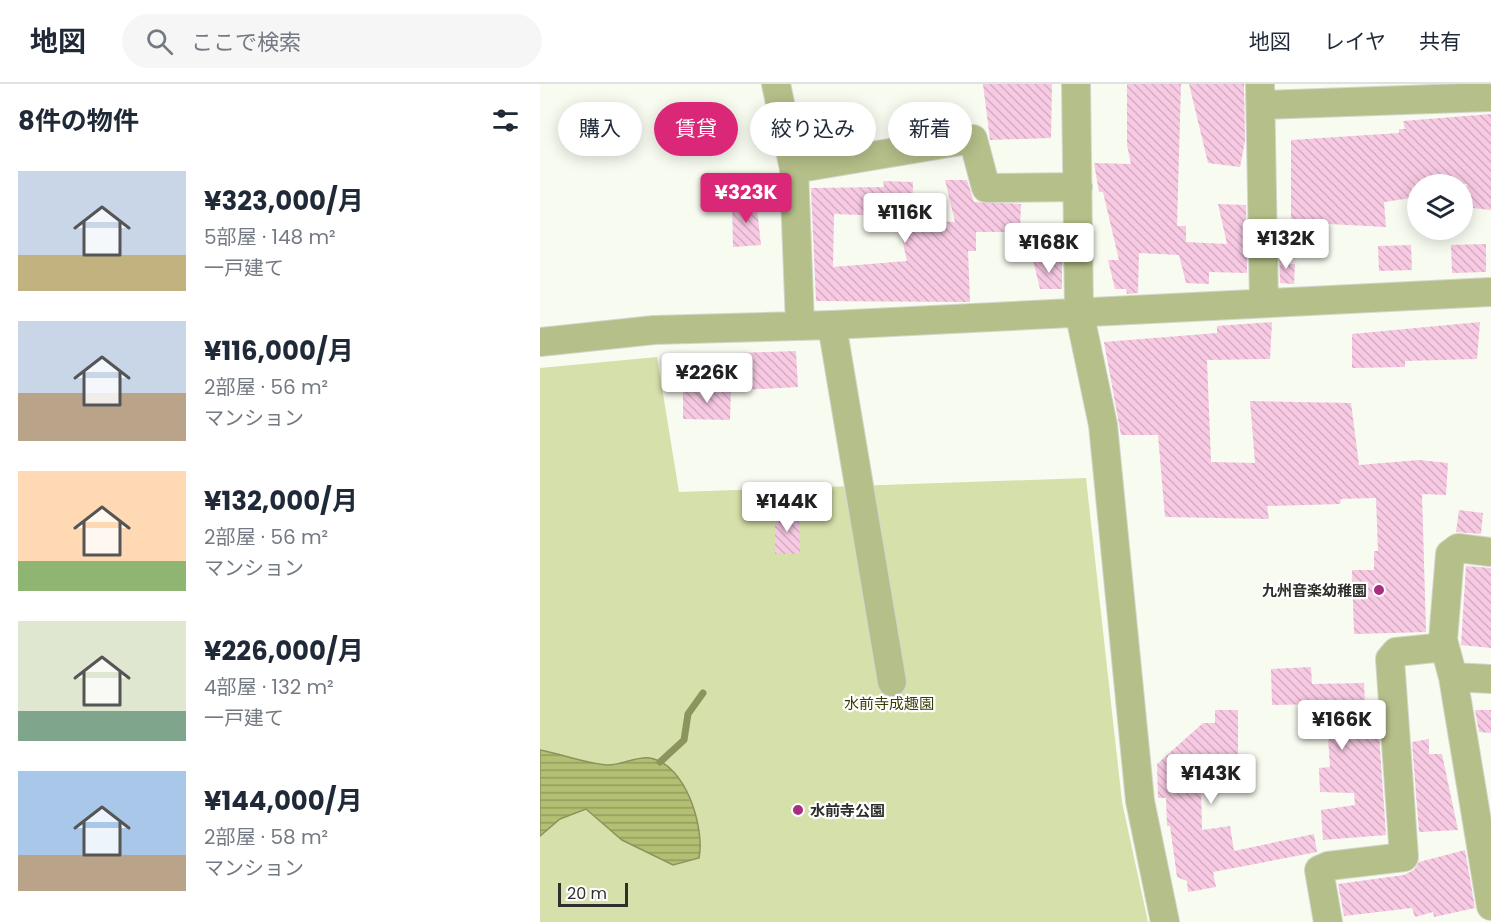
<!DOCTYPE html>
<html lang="ja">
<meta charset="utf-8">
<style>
body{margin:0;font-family:Poppins,"Noto Sans JP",sans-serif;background:#f6f6f7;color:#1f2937;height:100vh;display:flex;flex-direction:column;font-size:22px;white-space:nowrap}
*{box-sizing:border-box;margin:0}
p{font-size:20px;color:#747a83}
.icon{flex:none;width:33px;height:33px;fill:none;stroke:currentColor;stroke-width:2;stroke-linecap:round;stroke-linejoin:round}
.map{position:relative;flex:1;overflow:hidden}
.side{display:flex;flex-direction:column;background:#fff;width:540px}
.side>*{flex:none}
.banner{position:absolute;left:18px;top:18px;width:570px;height:54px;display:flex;gap:12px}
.tools{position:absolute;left:867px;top:90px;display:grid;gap:12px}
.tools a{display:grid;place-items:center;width:66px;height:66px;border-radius:50%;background:#fff;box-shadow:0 3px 15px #0003;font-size:30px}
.scale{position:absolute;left:18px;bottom:15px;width:70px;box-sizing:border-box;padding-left:6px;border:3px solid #2e2f2b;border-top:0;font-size:16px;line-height:21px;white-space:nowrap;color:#2e2f2b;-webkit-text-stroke:4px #fff;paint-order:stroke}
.price{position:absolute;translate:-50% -51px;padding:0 14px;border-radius:6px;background:#fff;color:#222;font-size:20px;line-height:39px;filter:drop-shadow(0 2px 3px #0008)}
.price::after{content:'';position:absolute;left:50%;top:36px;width:18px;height:14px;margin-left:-9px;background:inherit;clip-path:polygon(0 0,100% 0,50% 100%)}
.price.active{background:#db2777;color:#fff}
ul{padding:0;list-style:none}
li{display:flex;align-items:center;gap:18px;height:150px;padding:0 18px}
li span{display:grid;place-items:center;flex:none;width:168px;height:120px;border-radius:0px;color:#555}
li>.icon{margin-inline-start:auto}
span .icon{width:72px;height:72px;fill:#fffc;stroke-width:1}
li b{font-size:26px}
h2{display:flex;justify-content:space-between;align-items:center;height:72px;padding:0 18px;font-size:26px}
.pill{padding:0 21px;border-radius:27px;background:#fff;box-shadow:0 3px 15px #0003;font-size:21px;line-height:54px}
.pill.active{background:#db2777;color:#fff}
header{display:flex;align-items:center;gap:36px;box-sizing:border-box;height:84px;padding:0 30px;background:#fff;border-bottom:2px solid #e0e1e3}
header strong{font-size:28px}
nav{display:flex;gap:33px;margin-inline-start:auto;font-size:21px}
.search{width:420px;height:54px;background:#f6f6f7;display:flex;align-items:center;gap:15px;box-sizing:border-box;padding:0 21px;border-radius:33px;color:#747a83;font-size:22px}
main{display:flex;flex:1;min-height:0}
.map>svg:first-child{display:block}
.green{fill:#d6e0aa}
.water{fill:url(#water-rules);stroke:#8b945d;stroke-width:1.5}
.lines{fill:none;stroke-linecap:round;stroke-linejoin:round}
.stream{stroke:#8b945d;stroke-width:7}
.building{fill:url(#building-back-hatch)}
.minor-casing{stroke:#d4d6cd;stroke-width:30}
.minor{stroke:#b5bf89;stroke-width:28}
.poi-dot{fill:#a92d80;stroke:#fff;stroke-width:2}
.labels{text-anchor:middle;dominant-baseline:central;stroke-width:4.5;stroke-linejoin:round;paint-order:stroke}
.poi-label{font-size:15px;font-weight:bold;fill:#2e2f2b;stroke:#fff;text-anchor:end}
.park-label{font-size:15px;fill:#373e00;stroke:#fff}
</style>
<header>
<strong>地図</strong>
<div class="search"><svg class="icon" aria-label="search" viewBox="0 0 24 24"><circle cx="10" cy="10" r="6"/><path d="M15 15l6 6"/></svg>ここで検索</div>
<nav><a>地図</a><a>レイヤ</a><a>共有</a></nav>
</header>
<main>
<section class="side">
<h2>8件の物件<svg class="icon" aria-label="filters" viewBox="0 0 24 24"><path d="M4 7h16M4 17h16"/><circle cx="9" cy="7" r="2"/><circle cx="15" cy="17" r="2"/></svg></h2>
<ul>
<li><span style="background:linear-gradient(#c9d6e8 70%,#c2b280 0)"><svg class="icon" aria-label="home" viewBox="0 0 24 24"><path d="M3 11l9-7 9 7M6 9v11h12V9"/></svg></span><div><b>¥323,000/月</b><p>5部屋 · 148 m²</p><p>一戸建て</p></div></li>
<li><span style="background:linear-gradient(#c9d6e8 60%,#b9a48a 0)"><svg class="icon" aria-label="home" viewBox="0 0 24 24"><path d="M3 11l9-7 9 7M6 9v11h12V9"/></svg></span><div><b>¥116,000/月</b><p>2部屋 · 56 m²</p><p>マンション</p></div></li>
<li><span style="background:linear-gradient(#ffd9b3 75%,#8fb573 0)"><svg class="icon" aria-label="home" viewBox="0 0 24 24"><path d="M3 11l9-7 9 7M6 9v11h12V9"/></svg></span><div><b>¥132,000/月</b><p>2部屋 · 56 m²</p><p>マンション</p></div></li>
<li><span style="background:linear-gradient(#dfe7d0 75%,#7fa58c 0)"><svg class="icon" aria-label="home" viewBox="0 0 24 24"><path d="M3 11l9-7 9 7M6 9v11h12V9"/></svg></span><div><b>¥226,000/月</b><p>4部屋 · 132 m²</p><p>一戸建て</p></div></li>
<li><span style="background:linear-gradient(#a9c7e8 70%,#b9a48a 0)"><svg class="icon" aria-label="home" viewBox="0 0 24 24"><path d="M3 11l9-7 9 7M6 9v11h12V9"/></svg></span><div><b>¥144,000/月</b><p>2部屋 · 58 m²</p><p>マンション</p></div></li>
</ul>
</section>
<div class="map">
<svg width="951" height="838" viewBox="0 0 951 838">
<defs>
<pattern id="water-rules" width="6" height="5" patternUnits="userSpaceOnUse" patternTransform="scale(1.5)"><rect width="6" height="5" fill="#b3bf72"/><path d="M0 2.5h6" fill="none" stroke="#929c5e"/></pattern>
<pattern id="building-back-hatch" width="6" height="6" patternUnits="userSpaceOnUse" patternTransform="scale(1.5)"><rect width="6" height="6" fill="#f7c9e2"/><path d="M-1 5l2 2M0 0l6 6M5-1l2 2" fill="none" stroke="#d4adc2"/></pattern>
</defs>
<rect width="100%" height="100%" fill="#f8fbf0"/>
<path class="green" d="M 117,273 L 139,408 L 546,394 L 582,718 L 608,838 L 0,838 L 0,284 Z"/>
<path class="water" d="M 0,666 C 22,670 46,680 68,681 C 82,681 97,672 110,674 C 146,680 165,744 159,774 L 133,781 L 82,756 L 46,725 L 20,735 L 0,752 Z"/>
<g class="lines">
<path class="stream" d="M 120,678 L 144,656 L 148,630 L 163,609"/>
</g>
<path class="building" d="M 443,0 L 512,0 L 511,54 L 450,56 Z
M 587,0 L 641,0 L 637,142 L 646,142 L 646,158 L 687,160 L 678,120 L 706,121 L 707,189 L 669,188 L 669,200 L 646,199 L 639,171 L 599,169 L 598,209 L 587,210 L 586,205 L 575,205 L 568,176 L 579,176 L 563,108 L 559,108 L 554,79 L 591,80 L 587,61 Z
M 649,0 L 704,0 L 705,57 L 700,83 L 668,79 Z
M 951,30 L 951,126 L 924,123 L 927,100 L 878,100 L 878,113 L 844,118 L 846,143 L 751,138 L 751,56 L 859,49 L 859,45 L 865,45 L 863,37 Z
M 405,96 L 427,96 L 434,118 L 481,120 L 480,148 L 436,148 L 436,167 L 428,167 L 430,218 L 276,217 L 271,104 L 344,103 L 343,97 L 373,98 L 372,133 L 294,130 L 293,183 L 367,177 L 358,136 L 415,138 Z
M 216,117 L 221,161 L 193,163 L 192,118 Z
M 946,160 L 946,188 L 912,189 L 911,161 Z
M 739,161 L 744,163 L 743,180 L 755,180 L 754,200 L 740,199 Z
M 871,161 L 872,186 L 839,187 L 838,162 Z
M 493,176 L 522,177 L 522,205 L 500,205 Z
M 732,238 L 730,275 L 667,276 L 671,378 L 715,379 L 710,317 L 811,319 L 819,381 L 879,376 L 908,379 L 906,411 L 882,410 L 886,548 L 814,550 L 812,486 L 834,486 L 834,467 L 838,467 L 836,414 L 801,415 L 800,420 L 727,422 L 729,435 L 625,433 L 618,351 L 581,351 L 564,258 L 677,249 L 677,242 Z
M 940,238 L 937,275 L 865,277 L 865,283 L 812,284 L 812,250 Z
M 256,267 L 258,303 L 201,306 L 199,269 Z
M 143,305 L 191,306 L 190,336 L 143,335 Z
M 919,426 L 943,429 L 941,450 L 916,448 Z
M 235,428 L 259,428 L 260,470 L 235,470 Z
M 926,482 L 951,484 L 951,564 L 921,561 Z
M 771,583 L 772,600 L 824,599 L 826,638 L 838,637 L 846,751 L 783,756 L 781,726 L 815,721 L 814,709 L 780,708 L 779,684 L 790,683 L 786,624 L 779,625 L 779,620 L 732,621 L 731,585 Z
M 675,626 L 698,626 L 698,678 L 705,679 L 704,706 L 661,705 L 662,746 L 690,742 L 694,767 L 774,750 L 777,768 L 673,788 L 676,803 L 648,808 L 647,797 L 637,793 L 630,742 L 627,742 L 626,714 L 618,714 L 617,680 L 663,639 L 675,639 Z
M 935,626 L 951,626 L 951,649 L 939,648 Z
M 889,655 L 889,670 L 902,670 L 918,746 L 879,748 L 872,658 Z
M 925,766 L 935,824 L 894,833 L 893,828 L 875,833 L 872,824 L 804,832 L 798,800 L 864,791 L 874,786 L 879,778 Z"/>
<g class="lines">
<defs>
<path id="minor" d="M 236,0 L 254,85 L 260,241
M 536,0 L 539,227 L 563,341 L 600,717 L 625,838
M 720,0 L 724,219
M 721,21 L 951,13
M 254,85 L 433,55 L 446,104 L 538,103
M 292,241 L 352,598
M 0,258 L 114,246 L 292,241 L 951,208
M 951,468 L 918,464 L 910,470 L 903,556 L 913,593 L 951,822
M 913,593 L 951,595
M 788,838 L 779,786 L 788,782 L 864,773 L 850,575 L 856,568 L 905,563"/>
</defs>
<use href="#minor" class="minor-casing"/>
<use href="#minor" class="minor"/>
</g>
<g class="poi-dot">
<circle cx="839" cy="506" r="6"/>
<circle cx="258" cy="726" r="6"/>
</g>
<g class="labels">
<g class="poi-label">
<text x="827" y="506">九州音楽幼稚園</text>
<text x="270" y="726" text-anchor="start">水前寺公園</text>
</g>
<g class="park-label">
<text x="349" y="619">水前寺成趣園</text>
</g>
</g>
</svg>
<div class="tools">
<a><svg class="icon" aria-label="layers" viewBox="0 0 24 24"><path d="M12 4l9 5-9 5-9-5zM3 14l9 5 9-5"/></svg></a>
</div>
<div class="scale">20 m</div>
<b class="price active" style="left:206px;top:140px">¥323K</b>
<b class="price" style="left:365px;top:160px">¥116K</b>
<b class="price" style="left:746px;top:186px">¥132K</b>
<b class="price" style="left:509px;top:190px">¥168K</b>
<b class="price" style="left:167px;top:320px">¥226K</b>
<b class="price" style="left:247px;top:449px">¥144K</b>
<b class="price" style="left:802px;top:667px">¥166K</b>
<b class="price" style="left:671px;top:721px">¥143K</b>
<div class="banner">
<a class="pill">購入</a>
<a class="pill active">賃貸</a>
<a class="pill">絞り込み</a>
<a class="pill">新着</a>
</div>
</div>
</main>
